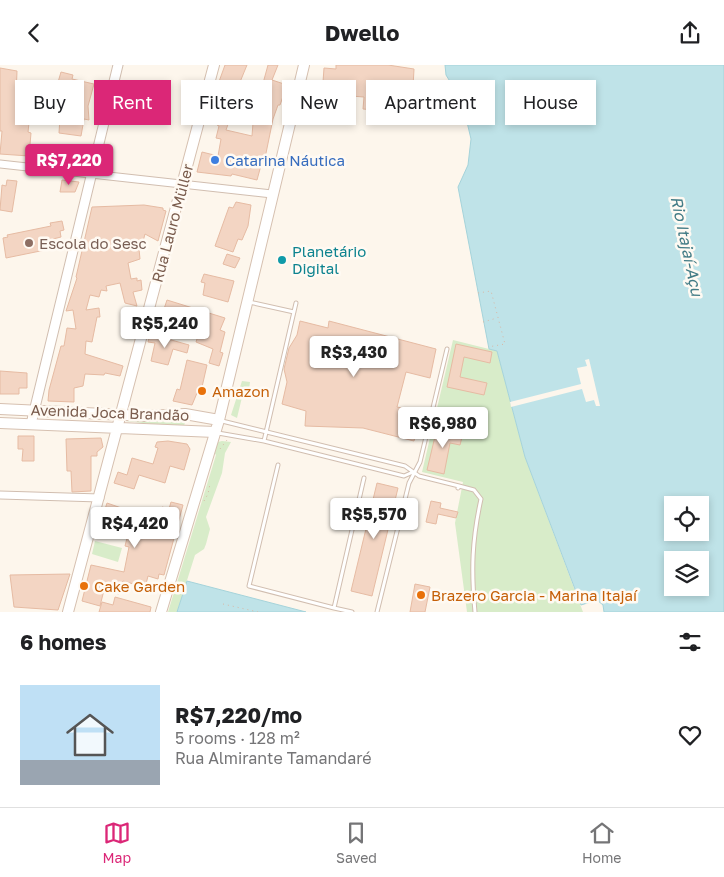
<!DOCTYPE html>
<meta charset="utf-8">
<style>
body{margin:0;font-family:"Golos Text",sans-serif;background:#f2f2f2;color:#202124;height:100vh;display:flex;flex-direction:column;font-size:19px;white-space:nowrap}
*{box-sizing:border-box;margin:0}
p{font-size:16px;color:#757577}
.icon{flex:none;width:28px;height:28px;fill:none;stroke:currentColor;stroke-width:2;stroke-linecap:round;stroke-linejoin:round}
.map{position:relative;height:547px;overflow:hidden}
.panel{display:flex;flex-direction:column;background:#fff;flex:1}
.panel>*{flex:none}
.top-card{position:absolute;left:15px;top:15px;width:695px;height:45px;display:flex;gap:10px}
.fabs{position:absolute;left:664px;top:431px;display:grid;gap:10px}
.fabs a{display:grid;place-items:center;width:45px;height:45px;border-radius:0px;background:#fff;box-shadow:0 2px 8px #0003;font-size:25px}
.price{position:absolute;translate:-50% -42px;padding:0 11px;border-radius:5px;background:#fff;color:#222;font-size:16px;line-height:32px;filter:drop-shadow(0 1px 2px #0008)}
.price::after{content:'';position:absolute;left:50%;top:30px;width:15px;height:11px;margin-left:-8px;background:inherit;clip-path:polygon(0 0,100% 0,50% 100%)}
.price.selected{background:#db2777;color:#fff}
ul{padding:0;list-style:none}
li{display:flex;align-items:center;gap:15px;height:125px;padding:0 20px}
li span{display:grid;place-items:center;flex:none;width:140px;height:100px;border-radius:0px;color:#555}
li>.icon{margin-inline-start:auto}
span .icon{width:60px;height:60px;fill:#fffc;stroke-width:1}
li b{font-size:21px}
h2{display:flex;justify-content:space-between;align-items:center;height:60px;padding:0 20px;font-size:21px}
.pill{padding:0 18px;border-radius:0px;background:#fff;box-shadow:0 2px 8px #0003;font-size:18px;line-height:45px}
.pill.selected{background:#db2777;color:#fff}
header{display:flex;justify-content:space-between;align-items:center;height:65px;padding:0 20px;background:#fff;font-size:22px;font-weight:700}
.menu{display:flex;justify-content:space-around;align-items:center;height:70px;border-top:1px solid #e0e0e0;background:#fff;font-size:14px;color:#757577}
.menu a{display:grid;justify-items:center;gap:2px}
.menu .selected{color:#db2777}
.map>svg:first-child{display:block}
.green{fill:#d8ecc9}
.water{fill:#bfe3e8;stroke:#a5d3da;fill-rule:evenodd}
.pier{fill:#fdf6ec}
.building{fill:#f3d5c3;stroke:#e6bba3;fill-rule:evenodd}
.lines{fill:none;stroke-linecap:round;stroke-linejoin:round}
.service-casing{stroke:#d1beb0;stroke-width:5}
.minor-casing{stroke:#d1beb0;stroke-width:9}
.tertiary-casing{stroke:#d1beb0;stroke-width:11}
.secondary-casing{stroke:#d6c0b0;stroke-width:12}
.path{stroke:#d9b8a5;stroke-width:1;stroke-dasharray:1 4;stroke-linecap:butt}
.service{stroke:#fff;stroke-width:3}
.minor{stroke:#fff;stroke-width:7}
.tertiary{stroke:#fff;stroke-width:9}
.secondary{stroke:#fff;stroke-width:10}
.shop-dot{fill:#3f7fe0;stroke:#fffaf3;stroke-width:2}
.education-dot{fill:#8d6e63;stroke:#fffaf3;stroke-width:2}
.culture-dot{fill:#0f9aa8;stroke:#fffaf3;stroke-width:2}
.food-dot{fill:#e8710a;stroke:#fffaf3;stroke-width:2}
.labels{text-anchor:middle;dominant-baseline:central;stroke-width:5;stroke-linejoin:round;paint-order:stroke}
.shop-label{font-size:15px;fill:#366cbe;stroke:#fffaf3;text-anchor:start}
.street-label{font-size:15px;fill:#7a5c4d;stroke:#fffaf3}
.education-label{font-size:15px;fill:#785e54;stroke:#fffaf3;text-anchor:start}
.culture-label{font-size:15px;fill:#0d838f;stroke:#fffaf3;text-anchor:start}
.food-label{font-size:15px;fill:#c56008;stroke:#fffaf3;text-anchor:start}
.water-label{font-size:16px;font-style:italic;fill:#437c86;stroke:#fffaf3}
</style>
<header><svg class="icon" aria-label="back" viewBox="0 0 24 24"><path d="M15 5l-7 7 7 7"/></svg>Dwello<svg class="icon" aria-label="share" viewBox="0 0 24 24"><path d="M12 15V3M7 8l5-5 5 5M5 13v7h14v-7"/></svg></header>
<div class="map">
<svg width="724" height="547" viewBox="0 0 724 547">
<rect width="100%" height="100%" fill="#fdf6ec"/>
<path class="green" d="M 453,275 L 497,286 L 525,392 L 583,547 L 467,547 L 455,458 L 463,417 L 422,407 Z
M 242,316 L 250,317 L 249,325 L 244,324 L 237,353 L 231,350 Z
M 182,354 L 185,358 L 183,363 L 126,356 L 127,355 Z
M 222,376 L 231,377 L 225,388 L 222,408 L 206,452 L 210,464 L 206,479 L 204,484 L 195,490 L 177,547 L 168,547 L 216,390 L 214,387 L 218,377 Z
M 95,476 L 122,483 L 118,497 L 92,489 Z"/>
<path class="water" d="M 445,0 L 724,0 L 724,547 L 604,547 L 603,540 L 597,535 L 581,540 L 525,392 L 497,286 L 489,284 L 458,122 L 468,100 L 471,74 L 462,36 L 446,10 ZM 672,440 L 700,440 L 700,468 L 672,468 ZM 672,495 L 700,495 L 700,522 L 672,522 Z
M 187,516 L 306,547 L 177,547 Z"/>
<path class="pier" d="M 589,294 L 600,341 L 596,341 L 594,335 L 586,337 L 582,324 L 511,342 L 510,337 L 581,319 L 577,303 L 587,301 L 585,295 Z"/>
<path class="building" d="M 225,0 L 247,0 L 240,17 L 262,22 L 268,0 L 278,0 L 272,15 L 287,20 L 280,40 L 278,40 L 273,54 L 265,93 L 263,93 L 257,115 L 232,109 L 231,111 L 197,107 L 202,87 L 218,91 L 221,74 L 216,73 L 219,61 L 217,60 L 217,58 L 208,55 L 210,46 L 217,48 L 224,27 L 216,25 ZM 247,32 L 262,36 L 253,58 L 252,71 L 226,65 L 233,45 L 242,48 Z
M 336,0 L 388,0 L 414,4 L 413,22 L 374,18 L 373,31 L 377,31 L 375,45 L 363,44 L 364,32 L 325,29 L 326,17 L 323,17 L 324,3 L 336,4 Z
M 0,3 L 17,6 L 16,31 L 21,32 L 21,39 L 31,40 L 28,67 L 31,68 L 29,91 L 0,89 L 2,66 L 0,66 Z
M 61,7 L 73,10 L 72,14 L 94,19 L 88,41 L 89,55 L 84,54 L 81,71 L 59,68 L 60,52 L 55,45 L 46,44 L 46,37 L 70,39 L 72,28 L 56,24 Z
M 310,30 L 325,33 L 320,59 L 305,56 Z
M 7,115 L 17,116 L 12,147 L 0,145 L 2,120 L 6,121 Z
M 62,115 L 79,117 L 75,127 L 60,127 Z
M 236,137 L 251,140 L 248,161 L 242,175 L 238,174 L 233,187 L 215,181 L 229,142 L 233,143 Z
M 144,140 L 163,143 L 163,145 L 166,146 L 158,176 L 145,169 L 141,184 L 139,184 L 140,194 L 128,198 L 131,214 L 137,213 L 137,216 L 141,215 L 142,225 L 133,227 L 137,241 L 125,238 L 120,218 L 106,221 L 107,226 L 101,225 L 99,232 L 90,230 L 86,245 L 99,243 L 100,252 L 97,252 L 92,277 L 86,276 L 85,289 L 123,301 L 120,311 L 105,308 L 104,310 L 85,309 L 83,321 L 74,323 L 74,337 L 48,336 L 49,325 L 61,281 L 64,281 L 67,263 L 76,264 L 73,245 L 66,246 L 77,213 L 76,212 L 92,142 Z
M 62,156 L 64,165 L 60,166 L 61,172 L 53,174 L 55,183 L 6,193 L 3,173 L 8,172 L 7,170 L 51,161 L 50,158 Z
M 227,189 L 240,193 L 235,203 L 223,199 Z
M 204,209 L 234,216 L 228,237 L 203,230 L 205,218 L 201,217 Z
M 167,235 L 225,253 L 220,265 L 225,267 L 220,287 L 223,288 L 219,301 L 209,298 L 213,284 L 196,277 L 199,268 L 178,261 L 177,264 L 167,261 L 170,246 L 164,244 Z
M 300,256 L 328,263 L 329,256 L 436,284 L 430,313 L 406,307 L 397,342 L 421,347 L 414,376 L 363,363 L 305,361 L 306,346 L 282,339 L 287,317 L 284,304 L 289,283 L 297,270 Z
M 150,269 L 189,280 L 187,288 L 173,284 L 168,300 L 151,296 L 155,278 L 148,277 Z
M 456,279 L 492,287 L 490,298 L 464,292 L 460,312 L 487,318 L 484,330 L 447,322 Z
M 187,295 L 207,300 L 202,322 L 206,323 L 204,330 L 197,328 L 192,340 L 173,336 L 177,324 L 180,325 Z
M 0,306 L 27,308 L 27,323 L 19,323 L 19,329 L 0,329 Z
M 437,363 L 463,368 L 460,380 L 450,378 L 444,409 L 427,405 Z
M 18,371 L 34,371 L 34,396 L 22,396 L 23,384 L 18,384 Z
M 101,373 L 103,382 L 97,387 L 97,391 L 91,391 L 91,426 L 72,427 L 71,406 L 67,406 L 66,374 Z
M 168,376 L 187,379 L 190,384 L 184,405 L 170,401 L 165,418 L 139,410 L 134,424 L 114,418 L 118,407 L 127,410 L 132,393 L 153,399 L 158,383 L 155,382 L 157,377 Z
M 377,418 L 398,423 L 372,531 L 351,526 Z
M 431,436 L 441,438 L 440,443 L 458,447 L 456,453 L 438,449 L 436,459 L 426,457 Z
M 171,437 L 183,440 L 164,510 L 159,509 L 158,514 L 148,511 L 144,527 L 135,525 L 137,520 L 123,516 L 119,529 L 104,525 L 100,541 L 82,536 L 91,500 L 124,507 L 129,482 L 125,481 L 128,469 L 100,460 L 107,438 L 130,446 L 133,443 L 159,452 L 162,442 L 169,444 Z
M 70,509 L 58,545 L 14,542 L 10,510 Z
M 415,519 L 430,522 L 425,547 L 410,547 Z
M 115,532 L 151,542 L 150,547 L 99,547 L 102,537 L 113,540 Z"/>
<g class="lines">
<defs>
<path id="service" d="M 249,237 L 294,247
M 222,356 L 405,401 L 419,411 L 459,421 L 458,423
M 218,368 L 264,376 L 404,411 L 413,407
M 264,376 L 296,238
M 278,400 L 249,521 L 334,543
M 459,421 L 474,425 L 481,434 C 472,475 471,505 475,547
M 352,547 L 334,543 L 364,413
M 377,547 L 409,418 L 420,397 L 447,284"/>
<path id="minor" d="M 0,99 L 272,129
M 0,430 L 100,433"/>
<path id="tertiary" d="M 31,359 L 118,0"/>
<path id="secondary" d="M 0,344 L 147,351 L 185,349 L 219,355
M 0,358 L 215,367
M 68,547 L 214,0
M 161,547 L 219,355 L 304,0"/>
</defs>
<use href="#service" class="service-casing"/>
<use href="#minor" class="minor-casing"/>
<use href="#tertiary" class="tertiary-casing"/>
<use href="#secondary" class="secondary-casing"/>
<path class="path" d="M 478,228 L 491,226 L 505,279 L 488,282
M 483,257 L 497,253
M 220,384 L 227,375
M 204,436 L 208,429 L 210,419
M 223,539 L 258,547"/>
<use href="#service" class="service"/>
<use href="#minor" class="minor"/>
<use href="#tertiary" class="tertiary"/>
<use href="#secondary" class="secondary"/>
</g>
<circle class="shop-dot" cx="215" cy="95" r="5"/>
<circle class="education-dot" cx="29" cy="178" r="5"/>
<circle class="culture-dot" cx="282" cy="195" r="5"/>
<g class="food-dot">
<circle cx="202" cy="326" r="5"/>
<circle cx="84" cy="521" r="5"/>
<circle cx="421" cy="530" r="5"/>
</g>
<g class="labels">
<g class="shop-label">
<text x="225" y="95">Catarina Náutica</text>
</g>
<g class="street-label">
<text transform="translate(172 158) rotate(-75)">Rua Lauro Müller</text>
<text transform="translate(110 347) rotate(2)">Avenida Joca Brandão</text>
</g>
<g class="education-label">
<text x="39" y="178">Escola do Sesc</text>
</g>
<g class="culture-label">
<text x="292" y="186">Planetário<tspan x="292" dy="17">Digital</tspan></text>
</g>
<g class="food-label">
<text x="212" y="326">Amazon</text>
<text x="94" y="521">Cake Garden</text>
<text x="431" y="530">Brazero Garcia - Marina Itajaí</text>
</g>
<g class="water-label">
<text transform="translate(687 181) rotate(78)">Rio Itajaí-Açu</text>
</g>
</g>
</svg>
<div class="fabs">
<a><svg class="icon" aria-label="locate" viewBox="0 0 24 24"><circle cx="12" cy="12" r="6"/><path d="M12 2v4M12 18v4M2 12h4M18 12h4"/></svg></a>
<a><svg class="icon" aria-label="layers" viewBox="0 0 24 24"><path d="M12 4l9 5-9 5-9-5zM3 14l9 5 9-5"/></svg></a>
</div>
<b class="price selected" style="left:69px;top:121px">R$7,220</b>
<b class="price" style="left:165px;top:284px">R$5,240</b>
<b class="price" style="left:354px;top:313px">R$3,430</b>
<b class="price" style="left:443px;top:384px">R$6,980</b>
<b class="price" style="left:374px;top:475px">R$5,570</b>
<b class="price" style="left:135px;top:484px">R$4,420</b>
<div class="top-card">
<a class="pill">Buy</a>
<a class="pill selected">Rent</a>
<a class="pill">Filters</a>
<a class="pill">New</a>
<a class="pill">Apartment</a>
<a class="pill">House</a>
</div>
</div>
<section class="panel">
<h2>6 homes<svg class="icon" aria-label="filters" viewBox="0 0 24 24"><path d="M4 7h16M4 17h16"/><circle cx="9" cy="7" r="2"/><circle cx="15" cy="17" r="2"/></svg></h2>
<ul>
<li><span style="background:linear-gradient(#bfe0f5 75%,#9aa5b1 0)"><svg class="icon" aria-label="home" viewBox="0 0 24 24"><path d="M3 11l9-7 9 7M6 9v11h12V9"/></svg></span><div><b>R$7,220/mo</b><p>5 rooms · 128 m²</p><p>Rua Almirante Tamandaré</p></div><svg class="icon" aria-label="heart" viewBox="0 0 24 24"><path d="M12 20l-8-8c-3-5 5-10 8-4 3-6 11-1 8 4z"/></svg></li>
</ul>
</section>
<nav class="menu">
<a class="selected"><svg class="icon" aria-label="map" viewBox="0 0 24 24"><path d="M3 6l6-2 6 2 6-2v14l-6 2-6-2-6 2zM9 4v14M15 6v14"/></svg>Map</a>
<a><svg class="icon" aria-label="saved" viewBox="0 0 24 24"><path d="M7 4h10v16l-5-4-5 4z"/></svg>Saved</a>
<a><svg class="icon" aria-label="home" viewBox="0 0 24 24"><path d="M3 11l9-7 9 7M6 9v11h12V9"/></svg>Home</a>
</nav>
